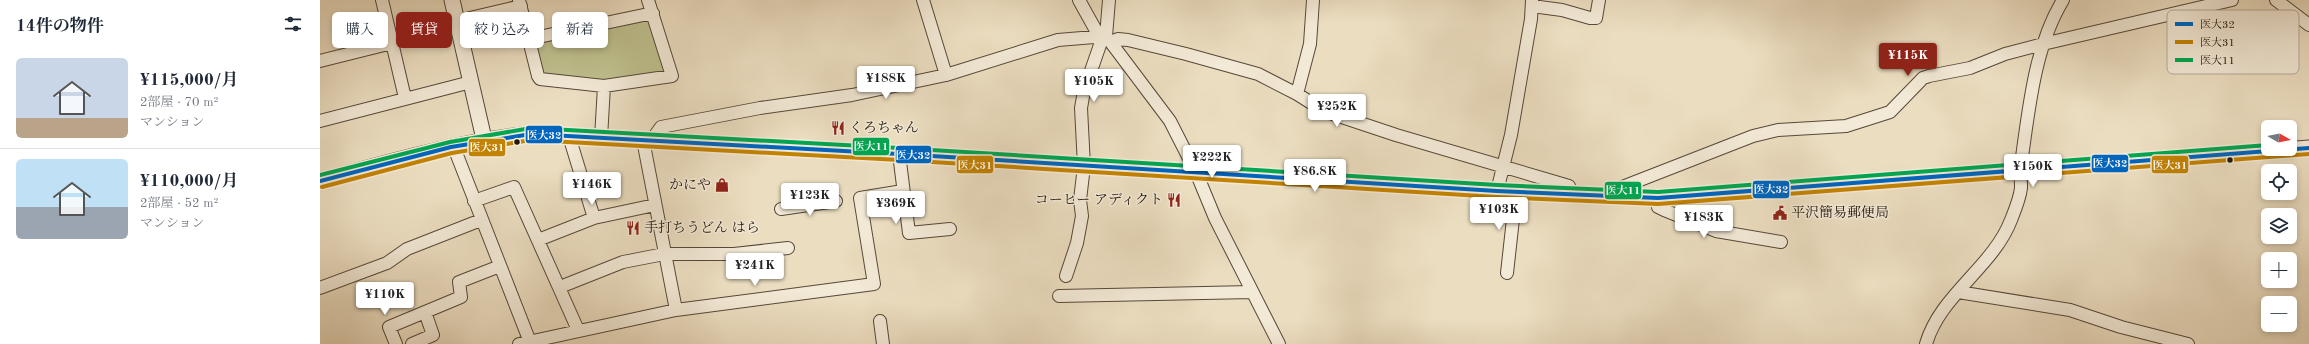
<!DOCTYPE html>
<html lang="ja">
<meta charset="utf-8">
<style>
body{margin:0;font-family:"Old Standard TT","Noto Serif JP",serif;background:#f6f6f7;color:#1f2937;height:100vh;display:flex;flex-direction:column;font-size:15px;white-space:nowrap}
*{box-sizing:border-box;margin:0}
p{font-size:13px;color:#747a83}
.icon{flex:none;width:22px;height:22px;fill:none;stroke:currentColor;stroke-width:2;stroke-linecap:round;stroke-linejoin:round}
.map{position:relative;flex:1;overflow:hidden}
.sheet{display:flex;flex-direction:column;background:#fff;width:320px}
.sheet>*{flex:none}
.hud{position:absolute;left:12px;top:12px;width:380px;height:36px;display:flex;gap:8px}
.needle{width:26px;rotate:99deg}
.controls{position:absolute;left:1941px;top:120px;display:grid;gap:8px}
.controls a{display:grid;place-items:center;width:36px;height:36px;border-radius:6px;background:#fff;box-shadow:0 2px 6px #0003;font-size:20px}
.price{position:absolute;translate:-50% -34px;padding:0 9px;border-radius:4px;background:#fff;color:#222;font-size:13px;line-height:26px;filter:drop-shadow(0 1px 2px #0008)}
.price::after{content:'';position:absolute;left:50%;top:24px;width:12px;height:9px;margin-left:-6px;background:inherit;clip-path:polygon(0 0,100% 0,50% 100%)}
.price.current{background:#8f2418;color:#fff}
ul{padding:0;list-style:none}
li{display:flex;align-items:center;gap:12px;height:100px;padding:0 16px}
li+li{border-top:1px solid #e0e1e3}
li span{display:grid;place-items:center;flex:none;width:112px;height:80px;border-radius:6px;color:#555}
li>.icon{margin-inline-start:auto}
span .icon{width:48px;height:48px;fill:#fffc;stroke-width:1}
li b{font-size:17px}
h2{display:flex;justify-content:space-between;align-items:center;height:48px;padding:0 16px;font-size:17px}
.pill{padding:0 14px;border-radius:6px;background:#fff;box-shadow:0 2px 6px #0003;font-size:14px;line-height:36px}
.pill.current{background:#8f2418;color:#fff}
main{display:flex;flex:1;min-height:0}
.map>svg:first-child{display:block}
.green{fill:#bebf8d;stroke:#716a4c}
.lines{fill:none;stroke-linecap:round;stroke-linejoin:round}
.minor-casing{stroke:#564838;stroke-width:14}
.tertiary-casing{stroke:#564838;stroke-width:17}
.minor{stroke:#f2e9d6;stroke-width:12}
.tertiary{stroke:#f2e9d6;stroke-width:15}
.bus-1-casing{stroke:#f2e9d6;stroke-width:7}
.bus-2-casing{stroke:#f2e9d6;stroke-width:7}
.bus-3-casing{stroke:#f2e9d6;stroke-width:7}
.bus-1{stroke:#0065bd;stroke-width:4}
.bus-2{stroke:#c28202;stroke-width:4}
.bus-3{stroke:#00a651;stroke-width:4}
.bus-dot{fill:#24160a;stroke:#f2e9d6;stroke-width:1.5}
.labels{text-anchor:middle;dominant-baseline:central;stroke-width:3;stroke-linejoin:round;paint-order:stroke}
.poi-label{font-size:14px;fill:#24160a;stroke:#f2e9d6;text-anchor:start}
.key{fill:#f2e9d6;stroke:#b4aa99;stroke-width:1}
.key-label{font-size:11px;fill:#24160a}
.line-badge{stroke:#f2e9d6;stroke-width:1.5}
.badge-label{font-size:11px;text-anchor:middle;font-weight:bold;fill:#fff}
</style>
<main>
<section class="sheet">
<h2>14件の物件<svg class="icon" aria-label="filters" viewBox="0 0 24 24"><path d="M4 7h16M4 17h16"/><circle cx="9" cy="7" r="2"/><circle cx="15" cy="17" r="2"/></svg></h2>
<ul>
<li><span style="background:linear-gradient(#c9d6e8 75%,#b9a48a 0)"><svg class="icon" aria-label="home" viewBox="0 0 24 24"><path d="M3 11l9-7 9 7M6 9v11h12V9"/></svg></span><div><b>¥115,000/月</b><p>2部屋 · 70 m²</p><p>マンション</p></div></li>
<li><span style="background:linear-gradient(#bfe0f5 60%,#9aa5b1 0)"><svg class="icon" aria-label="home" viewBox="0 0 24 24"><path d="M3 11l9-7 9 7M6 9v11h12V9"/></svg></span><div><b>¥110,000/月</b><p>2部屋 · 52 m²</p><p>マンション</p></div></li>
</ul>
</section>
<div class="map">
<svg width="1989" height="344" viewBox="0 0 1989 344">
<rect width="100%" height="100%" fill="#ebddc0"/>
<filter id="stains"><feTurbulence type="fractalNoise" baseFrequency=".005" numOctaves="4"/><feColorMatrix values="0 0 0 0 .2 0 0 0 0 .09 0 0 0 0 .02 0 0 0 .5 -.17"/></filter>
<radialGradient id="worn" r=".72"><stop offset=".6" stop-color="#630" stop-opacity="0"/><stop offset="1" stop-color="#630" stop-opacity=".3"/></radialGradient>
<path class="green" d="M 326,20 L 332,24 L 346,68 L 343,72 L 283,81 L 224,75 L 221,71 L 216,47 L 218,43 Z"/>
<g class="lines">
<defs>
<path id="minor" d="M 62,0 L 85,98
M 199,0 L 218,76 L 220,79 L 284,86 L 281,138
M 603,0 L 626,75
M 759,0 L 779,36
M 1956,0 L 1989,25
M 1212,6 L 1242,10 L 1270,18 L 1276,18 L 1279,0
M 137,21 L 201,6
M 209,39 L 333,13
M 791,42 L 798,39 L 808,40 L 866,54 L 938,74 L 977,94 L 1004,111 L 1076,135 L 1249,186 L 1253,195
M 0,61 L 72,43
M 284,86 L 352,76 L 328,0
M 977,94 L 990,44 L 993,0
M 0,121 L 151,82
M 249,136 L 274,218
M 323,140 L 356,310
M 335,141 L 336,134 L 341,127 L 440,108 L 532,95 L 626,75 L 738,40 L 786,36 L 850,121 L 876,172 L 895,218 L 959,344
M 133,145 L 210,342
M 579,154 L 589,233 L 630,229
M 1177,191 L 1191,135 L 1211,19 L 1212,0
M 1294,197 L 1297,189 L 1433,136 L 1458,130 L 1526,126 L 1570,112 L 1603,78 L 1609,76 L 1650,68 L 1685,54 L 1723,44 L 1912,0
M 1338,198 L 1338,207 L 1344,210 L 1396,231 L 1461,242
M 154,201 L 194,187 L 258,330
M 461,209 L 516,201
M 218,240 L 274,218 L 335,205
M 1187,273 L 1196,192
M 746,276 L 757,243 L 762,216 L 760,200 L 764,166 L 761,108 L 764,91 L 781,42 L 786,36 L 789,0
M 240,287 L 303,262 L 344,254 L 414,254 L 468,248
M 0,288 L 67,263 L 87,249 L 161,220
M 1638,292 L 1750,310 L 1801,327 L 1868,344
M 739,296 L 932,292
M 560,321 L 563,344
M 76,344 L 69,327 L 141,297 L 139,282 L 180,266
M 92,344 L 113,335 L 105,312
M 199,344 L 356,310 L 554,284 L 540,198 L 583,191
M 1606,344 C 1620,295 1673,267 1691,220 C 1695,210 1700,198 1701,188 C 1701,180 1700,172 1701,164 C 1709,109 1714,48 1743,0"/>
<path id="tertiary" d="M 132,0 L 164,139
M 0,181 C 71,162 138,142 211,134 L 579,154 L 1177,191 L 1338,198 L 1989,148"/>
</defs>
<use href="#minor" class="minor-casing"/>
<use href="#tertiary" class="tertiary-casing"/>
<use href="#minor" class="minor"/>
<use href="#tertiary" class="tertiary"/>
<defs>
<path id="bus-1" d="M 0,181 L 131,147 L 211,134 L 579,154 L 1177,191 L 1338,198 L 1989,148"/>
<path id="bus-2" d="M 2,187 L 132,153 L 211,140 L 579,160 L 1177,197 L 1338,204 L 1989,154"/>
<path id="bus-3" d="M 0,175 L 130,142 L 211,128 L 579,148 L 1177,185 L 1338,192 L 1948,145"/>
</defs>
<use href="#bus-1" class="bus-1-casing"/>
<use href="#bus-2" class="bus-2-casing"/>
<use href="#bus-3" class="bus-3-casing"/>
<use href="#bus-1" class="bus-1"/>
<use href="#bus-2" class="bus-2"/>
<use href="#bus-3" class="bus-3"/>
</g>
<defs>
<symbol id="restaurant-bare" viewBox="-9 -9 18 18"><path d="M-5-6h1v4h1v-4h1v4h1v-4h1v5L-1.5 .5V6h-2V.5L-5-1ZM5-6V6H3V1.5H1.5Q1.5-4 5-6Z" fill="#8f2418" stroke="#f2e9d6" stroke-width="2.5" paint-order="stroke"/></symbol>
<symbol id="shop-bare" viewBox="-9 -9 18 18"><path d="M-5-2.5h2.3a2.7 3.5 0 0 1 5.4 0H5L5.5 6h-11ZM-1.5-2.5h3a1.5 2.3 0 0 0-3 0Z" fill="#8f2418" stroke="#f2e9d6" stroke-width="2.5" paint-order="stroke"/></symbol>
<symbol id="civic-bare" viewBox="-9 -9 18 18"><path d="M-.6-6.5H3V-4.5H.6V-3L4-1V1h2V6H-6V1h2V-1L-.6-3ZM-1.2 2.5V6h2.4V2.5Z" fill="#8f2418" stroke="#f2e9d6" stroke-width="2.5" paint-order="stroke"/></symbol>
</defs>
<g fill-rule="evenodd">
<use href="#restaurant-bare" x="508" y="118" width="20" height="20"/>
<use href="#shop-bare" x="392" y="175" width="20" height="20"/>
<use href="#restaurant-bare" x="844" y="190" width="20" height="20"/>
<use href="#civic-bare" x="1450" y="203" width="20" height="20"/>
<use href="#restaurant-bare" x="303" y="218" width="20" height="20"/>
</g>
<g class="bus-dot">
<circle cx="197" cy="142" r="3.5"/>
<circle cx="1910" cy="160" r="3.5"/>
</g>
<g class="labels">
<g class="poi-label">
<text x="529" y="128">くろちゃん</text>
<text x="391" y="185" text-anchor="end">かにや</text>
<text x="843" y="200" text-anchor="end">コーヒー アディクト</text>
<text x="1471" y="213">平沢簡易郵便局</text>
<text x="324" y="228">手打ちうどん はら</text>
</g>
</g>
<rect x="1847" y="10" width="132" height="64" rx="6" class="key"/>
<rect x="1855" y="22" width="18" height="4" fill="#0065bd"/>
<rect x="1855" y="40" width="18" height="4" fill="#c28202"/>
<rect x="1855" y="58" width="18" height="4" fill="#00a651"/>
<g class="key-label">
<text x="1880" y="28">医大32</text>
<text x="1880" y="46">医大31</text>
<text x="1880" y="64">医大11</text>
</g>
<g class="line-badge">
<rect x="205" y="125" width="38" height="19" rx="4" fill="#0065bd"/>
<rect x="532" y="137" width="38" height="19" rx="4" fill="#00a651"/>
<rect x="148" y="138" width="38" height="19" rx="4" fill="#c28202"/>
<rect x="575" y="145" width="37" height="19" rx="4" fill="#0065bd"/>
<rect x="1771" y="154" width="38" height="19" rx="4" fill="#0065bd"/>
<rect x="636" y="155" width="38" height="19" rx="4" fill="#c28202"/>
<rect x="1831" y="155" width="38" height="19" rx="4" fill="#c28202"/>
<rect x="1432" y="180" width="38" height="19" rx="4" fill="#0065bd"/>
<rect x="1284" y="181" width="38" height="19" rx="4" fill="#00a651"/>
</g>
<g class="badge-label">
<text x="224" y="139">医大32</text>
<text x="551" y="150">医大11</text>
<text x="167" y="151">医大31</text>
<text x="593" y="159">医大32</text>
<text x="1790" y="167">医大32</text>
<text x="655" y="169">医大31</text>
<text x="1850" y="169">医大31</text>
<text x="1451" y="193">医大32</text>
<text x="1303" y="194">医大11</text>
</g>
<rect width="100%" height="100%" filter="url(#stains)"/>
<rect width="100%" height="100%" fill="url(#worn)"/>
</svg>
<div class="controls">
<a><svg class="needle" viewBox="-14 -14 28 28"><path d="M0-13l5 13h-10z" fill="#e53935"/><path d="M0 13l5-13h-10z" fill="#747a83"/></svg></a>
<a><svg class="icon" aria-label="locate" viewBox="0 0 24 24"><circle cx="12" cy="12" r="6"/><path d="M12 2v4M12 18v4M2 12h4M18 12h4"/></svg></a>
<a><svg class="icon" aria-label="layers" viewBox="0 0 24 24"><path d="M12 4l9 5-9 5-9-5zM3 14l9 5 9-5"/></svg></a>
<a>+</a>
<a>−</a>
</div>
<b class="price current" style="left:1588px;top:77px">¥115K</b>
<b class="price" style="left:566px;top:100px">¥188K</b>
<b class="price" style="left:774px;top:103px">¥105K</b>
<b class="price" style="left:1017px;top:128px">¥252K</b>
<b class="price" style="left:892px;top:179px">¥222K</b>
<b class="price" style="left:1713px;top:188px">¥150K</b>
<b class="price" style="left:995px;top:193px">¥86.8K</b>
<b class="price" style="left:272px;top:206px">¥146K</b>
<b class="price" style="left:490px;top:217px">¥123K</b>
<b class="price" style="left:576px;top:225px">¥369K</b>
<b class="price" style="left:1179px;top:231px">¥103K</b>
<b class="price" style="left:1384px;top:239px">¥183K</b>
<b class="price" style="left:435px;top:287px">¥241K</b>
<b class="price" style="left:65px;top:316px">¥110K</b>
<div class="hud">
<a class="pill">購入</a>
<a class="pill current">賃貸</a>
<a class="pill">絞り込み</a>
<a class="pill">新着</a>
</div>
</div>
</main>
